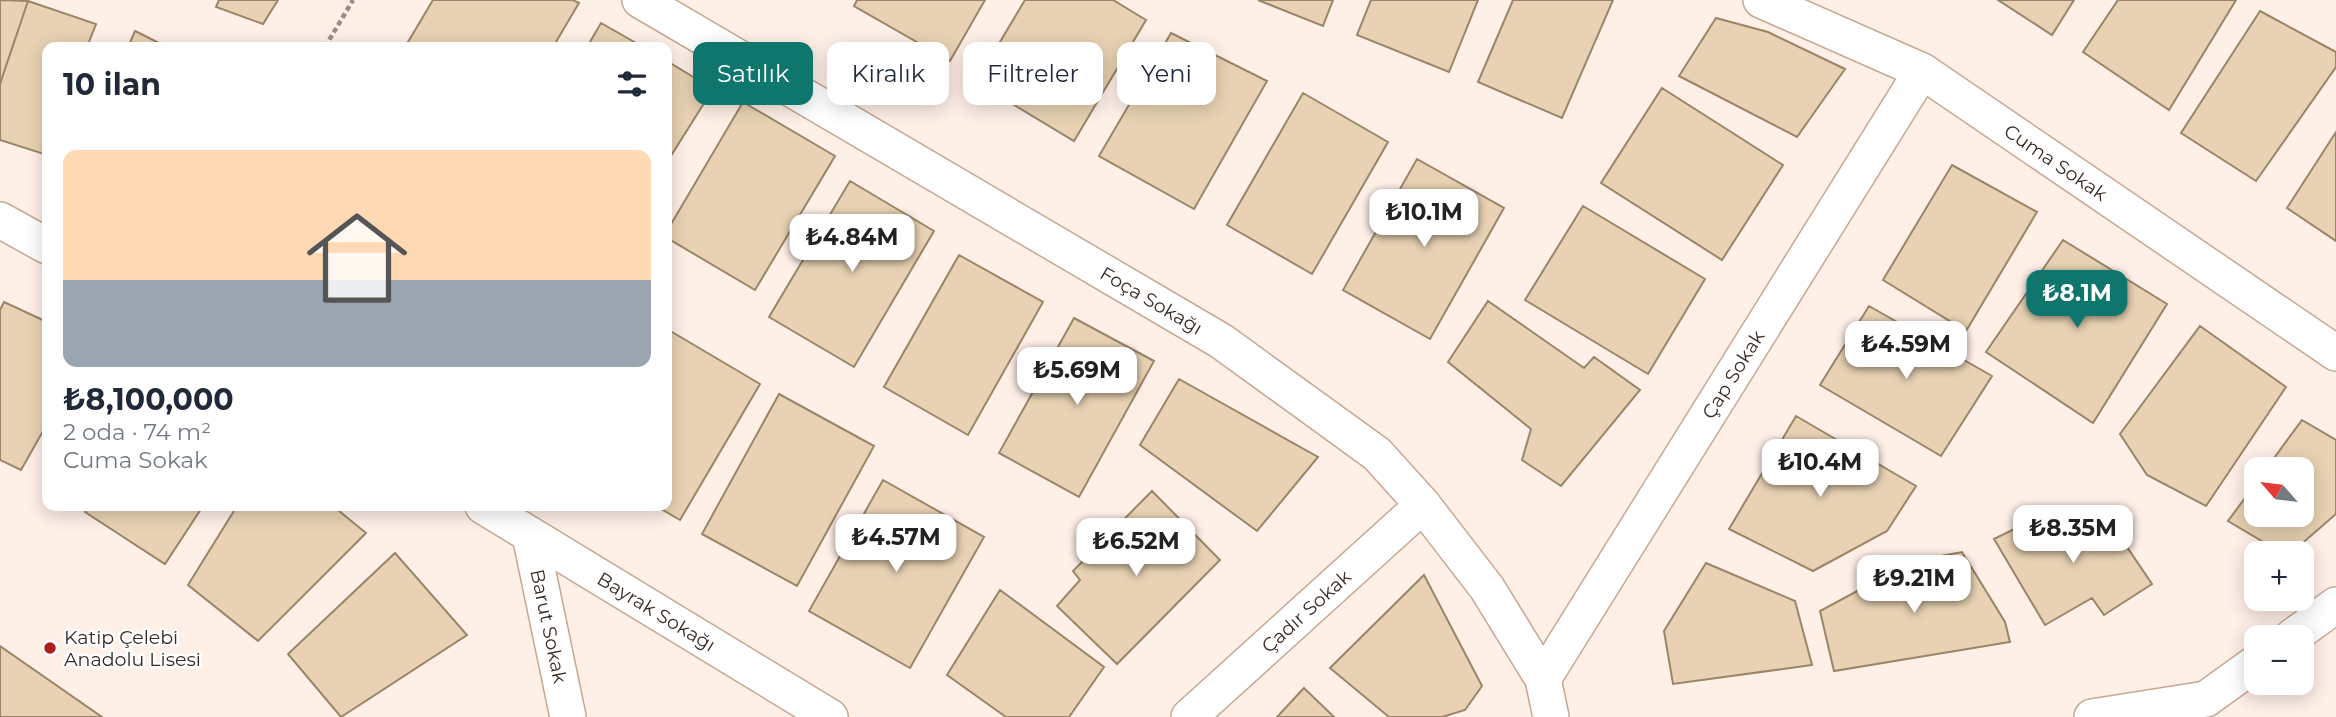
<!DOCTYPE html>
<html lang="tr">
<meta charset="utf-8">
<style>
body{margin:0;font-family:Montserrat,sans-serif;background:#f6f6f7;color:#1f2937;height:100vh;display:flex;flex-direction:column;font-size:26px;white-space:nowrap}
*{box-sizing:border-box;margin:0}
p{font-size:23px;color:#747a83}
.icon{flex:none;width:38px;height:38px;fill:none;stroke:currentColor;stroke-width:2;stroke-linecap:round;stroke-linejoin:round}
.map{position:relative;flex:1;overflow:hidden}
.details{position:absolute;left:42px;top:42px;width:630px;height:469px;display:flex;flex-direction:column;background:#fff;border-radius:14px;box-shadow:0 4px 18px #0003}
.details>*{flex:none}
.hud{position:absolute;left:693px;top:42px;width:665px;height:63px;display:flex;gap:14px}
.needle{width:46px;rotate:298deg}
.controls{position:absolute;left:2244px;top:457px;display:grid;gap:14px}
.controls a{display:grid;place-items:center;width:70px;height:70px;border-radius:14px;background:#fff;box-shadow:0 4px 18px #0003;font-size:35px}
.price{position:absolute;translate:-50% -60px;padding:0 16px;border-radius:14px;background:#fff;color:#222;font-size:23px;line-height:46px;filter:drop-shadow(0 2px 4px #0008)}
.price::after{content:'';position:absolute;left:50%;top:42px;width:21px;height:16px;margin-left:-10px;background:inherit;clip-path:polygon(0 0,100% 0,50% 100%)}
.price.on{background:#0f766e;color:#fff}
ul{padding:0;list-style:none}
li{display:grid;align-content:center;gap:14px;height:371px;padding:0 21px}
li+li{border-top:2px solid #e0e1e3}
li span{display:grid;place-items:center;height:217px;border-radius:14px;color:#555}
li>.icon{margin-inline-start:auto}
span .icon{width:126px;height:126px;fill:#fffc;stroke-width:1}
li b{font-size:30px}
h2{display:flex;justify-content:space-between;align-items:center;height:84px;padding:0 21px;font-size:30px}
.chip{padding:0 24px;border-radius:14px;background:#fff;box-shadow:0 4px 18px #0003;font-size:24px;line-height:63px}
.chip.on{background:#0f766e;color:#fff}
.map>svg:first-child{display:block}
.building{fill:#e8d2b3;stroke:#9a8568;stroke-width:2}
.lines{fill:none;stroke-linecap:round;stroke-linejoin:round}
.street-casing{stroke:#c8a793;stroke-width:38}
.path{stroke:#9a8c84;stroke-width:4.5;stroke-dasharray:5 3.5;stroke-linecap:butt}
.street{stroke:#fff;stroke-width:35}
.poi-dot{fill:#ae1c1c;stroke:#fff;stroke-width:2.5}
.labels{text-anchor:middle;dominant-baseline:central;stroke-width:5;stroke-linejoin:round;paint-order:stroke}
.street-label{font-size:19px;fill:#382b23;stroke:#fff}
.poi-label{font-size:19px;fill:#382b23;stroke:#fff;text-anchor:start}
</style>
<div class="map">
<svg width="2336" height="717" viewBox="0 0 2336 717">
<rect width="100%" height="100%" fill="#feefe7"/>
<path class="building" d="M 0,0 L 28,1 L 0,84 Z
M 219,0 L 278,0 L 263,24 L 216,7 Z
M 433,0 L 573,0 L 579,3 L 553,47 L 405,47 Z
M 857,0 L 985,0 L 950,61 L 854,6 Z
M 1025,0 L 1113,0 L 1146,20 L 1074,141 L 976,82 Z
M 1258,0 L 1333,0 L 1323,26 Z
M 1371,0 L 1478,0 L 1449,72 L 1357,35 Z
M 1513,0 L 1613,0 L 1562,118 L 1478,82 Z
M 1998,0 L 2074,0 L 2052,35 Z
M 2118,0 L 2236,0 L 2169,110 L 2083,52 Z
M 28,1 L 96,24 L 87,47 L 47,47 L 47,155 L 0,140 L 0,84 Z
M 2260,11 L 2336,52 L 2336,67 L 2256,181 L 2181,133 Z
M 1716,18 L 1768,32 L 1845,69 L 1797,137 L 1679,76 Z
M 601,23 L 643,47 L 587,47 Z
M 135,31 L 167,47 L 128,47 Z
M 1171,33 L 1267,81 L 1194,209 L 1099,156 Z
M 667,61 L 713,89 L 667,162 Z
M 1662,88 L 1783,165 L 1722,260 L 1601,183 Z
M 1303,93 L 1388,142 L 1312,274 L 1227,225 Z
M 743,102 L 835,156 L 755,290 L 667,238 L 667,231 Z
M 2336,132 L 2336,241 L 2287,208 Z
M 1417,159 L 1504,208 L 1430,339 L 1343,290 Z
M 1952,165 L 2037,212 L 1966,331 L 1883,280 Z
M 850,181 L 934,231 L 854,367 L 769,317 Z
M 1583,206 L 1705,279 L 1648,374 L 1525,300 Z
M 2063,240 L 2167,304 L 2093,423 L 1986,352 Z
M 959,255 L 1043,302 L 968,435 L 884,387 Z
M 1488,301 L 1584,368 L 1594,357 L 1640,390 L 1561,486 L 1522,460 L 1531,429 L 1448,362 Z
M 4,302 L 47,322 L 47,424 L 21,470 L 0,460 L 0,310 Z
M 1869,306 L 1992,376 L 1941,456 L 1820,385 Z
M 1074,318 L 1154,361 L 1079,497 L 999,453 Z
M 2200,326 L 2286,387 L 2206,506 L 2147,475 L 2120,434 Z
M 667,329 L 760,384 L 680,520 L 656,506 L 667,506 Z
M 1179,379 L 1318,457 L 1257,531 L 1140,445 Z
M 779,394 L 874,446 L 797,586 L 702,534 Z
M 1796,416 L 1916,486 L 1887,531 L 1813,571 L 1729,529 Z
M 2302,420 L 2336,440 L 2336,514 L 2291,553 L 2282,553 L 2228,521 L 2256,483 L 2256,514 L 2301,514 L 2301,469 L 2266,469 Z
M 883,480 L 984,537 L 910,668 L 809,611 Z
M 1152,491 L 1220,560 L 1117,664 L 1057,606 L 1080,580 L 1073,571 Z
M 89,506 L 203,506 L 165,564 L 85,512 Z
M 237,506 L 333,506 L 366,533 L 258,641 L 188,585 Z
M 2100,507 L 2152,584 L 2104,615 L 2092,598 L 2045,625 L 1994,539 L 2047,513 L 2057,532 Z
M 1962,552 L 2005,622 L 2010,642 L 1834,671 L 1820,611 L 1913,561 Z
M 395,553 L 467,635 L 341,717 L 288,654 Z
M 1706,563 L 1795,601 L 1812,665 L 1673,684 L 1664,631 Z
M 1424,575 L 1482,686 L 1465,710 L 1442,717 L 1389,717 L 1330,668 Z
M 1000,590 L 1104,667 L 1069,717 L 1006,717 L 947,675 Z
M 0,646 L 102,717 L 0,717 Z
M 1304,688 L 1334,717 L 1277,717 Z"/>
<g class="lines">
<defs>
<g id="street">
<path id="s1" d="M 640,0 L 1221,341 L 1377,454 L 1423,505 L 1487,588 L 1543,679 L 1551,717"/>
<path id="s2" d="M 1761,0 L 1922,71 L 2336,353"/>
<path d="M 0,220 L 47,246"/>
<path id="s3" d="M 483,506 L 830,717"/>
<path id="s4" d="M 530,535 L 568,717"/>
<path d="M 2292,637 L 2336,605"/>
<path id="s5" d="M 1543,679 L 1922,71"/>
<path id="s6" d="M 1189,717 L 1423,505"/>
<path d="M 2092,717 L 2206,699 L 2256,663"/>
</g>
</defs>
<use href="#street" class="street-casing"/>
<path class="path" d="M 325,47 L 353,0"/>
<use href="#street" class="street"/>
</g>
<circle class="poi-dot" cx="50" cy="648" r="7"/>
<g class="labels">
<g class="street-label">
<text stroke="none"><textPath href="#s2" startOffset="338">Cuma Sokak</textPath></text>
<text stroke="none"><textPath href="#s1" startOffset="593">Foça Sokağı</textPath></text>
<text stroke="none"><textPath href="#s5" startOffset="359">Çap Sokak</textPath></text>
<text stroke="none"><textPath href="#s3" startOffset="203">Bayrak Sokağı</textPath></text>
<text stroke="none"><textPath href="#s6" startOffset="158">Çadır Sokak</textPath></text>
<text stroke="none"><textPath href="#s4" startOffset="93">Barut Sokak</textPath></text>
</g>
<g class="poi-label">
<text x="64" y="637">Katip Çelebi<tspan x="64" dy="22">Anadolu Lisesi</tspan></text>
</g>
</g>
</svg>
<div class="controls">
<a><svg class="needle" viewBox="-14 -14 28 28"><path d="M0-13l5 13h-10z" fill="#e53935"/><path d="M0 13l5-13h-10z" fill="#747a83"/></svg></a>
<a>+</a>
<a>−</a>
</div>
<b class="price" style="left:1424px;top:249px">₺10.1M</b>
<b class="price" style="left:852px;top:274px">₺4.84M</b>
<b class="price on" style="left:2077px;top:330px">₺8.1M</b>
<b class="price" style="left:1906px;top:381px">₺4.59M</b>
<b class="price" style="left:1077px;top:407px">₺5.69M</b>
<b class="price" style="left:1820px;top:499px">₺10.4M</b>
<b class="price" style="left:2073px;top:565px">₺8.35M</b>
<b class="price" style="left:896px;top:574px">₺4.57M</b>
<b class="price" style="left:1136px;top:578px">₺6.52M</b>
<b class="price" style="left:1914px;top:615px">₺9.21M</b>
<div class="hud">
<a class="chip on">Satılık</a>
<a class="chip">Kiralık</a>
<a class="chip">Filtreler</a>
<a class="chip">Yeni</a>
</div>
<section class="details">
<h2>10 ilan<svg class="icon" aria-label="filters" viewBox="0 0 24 24"><path d="M4 7h16M4 17h16"/><circle cx="9" cy="7" r="2"/><circle cx="15" cy="17" r="2"/></svg></h2>
<ul>
<li><span style="background:linear-gradient(#ffd9b3 60%,#9aa5b1 0)"><svg class="icon" aria-label="home" viewBox="0 0 24 24"><path d="M3 11l9-7 9 7M6 9v11h12V9"/></svg></span><div><b>₺8,100,000</b><p>2 oda · 74 m²</p><p>Cuma Sokak</p></div></li>
</ul>
</section>
</div>
